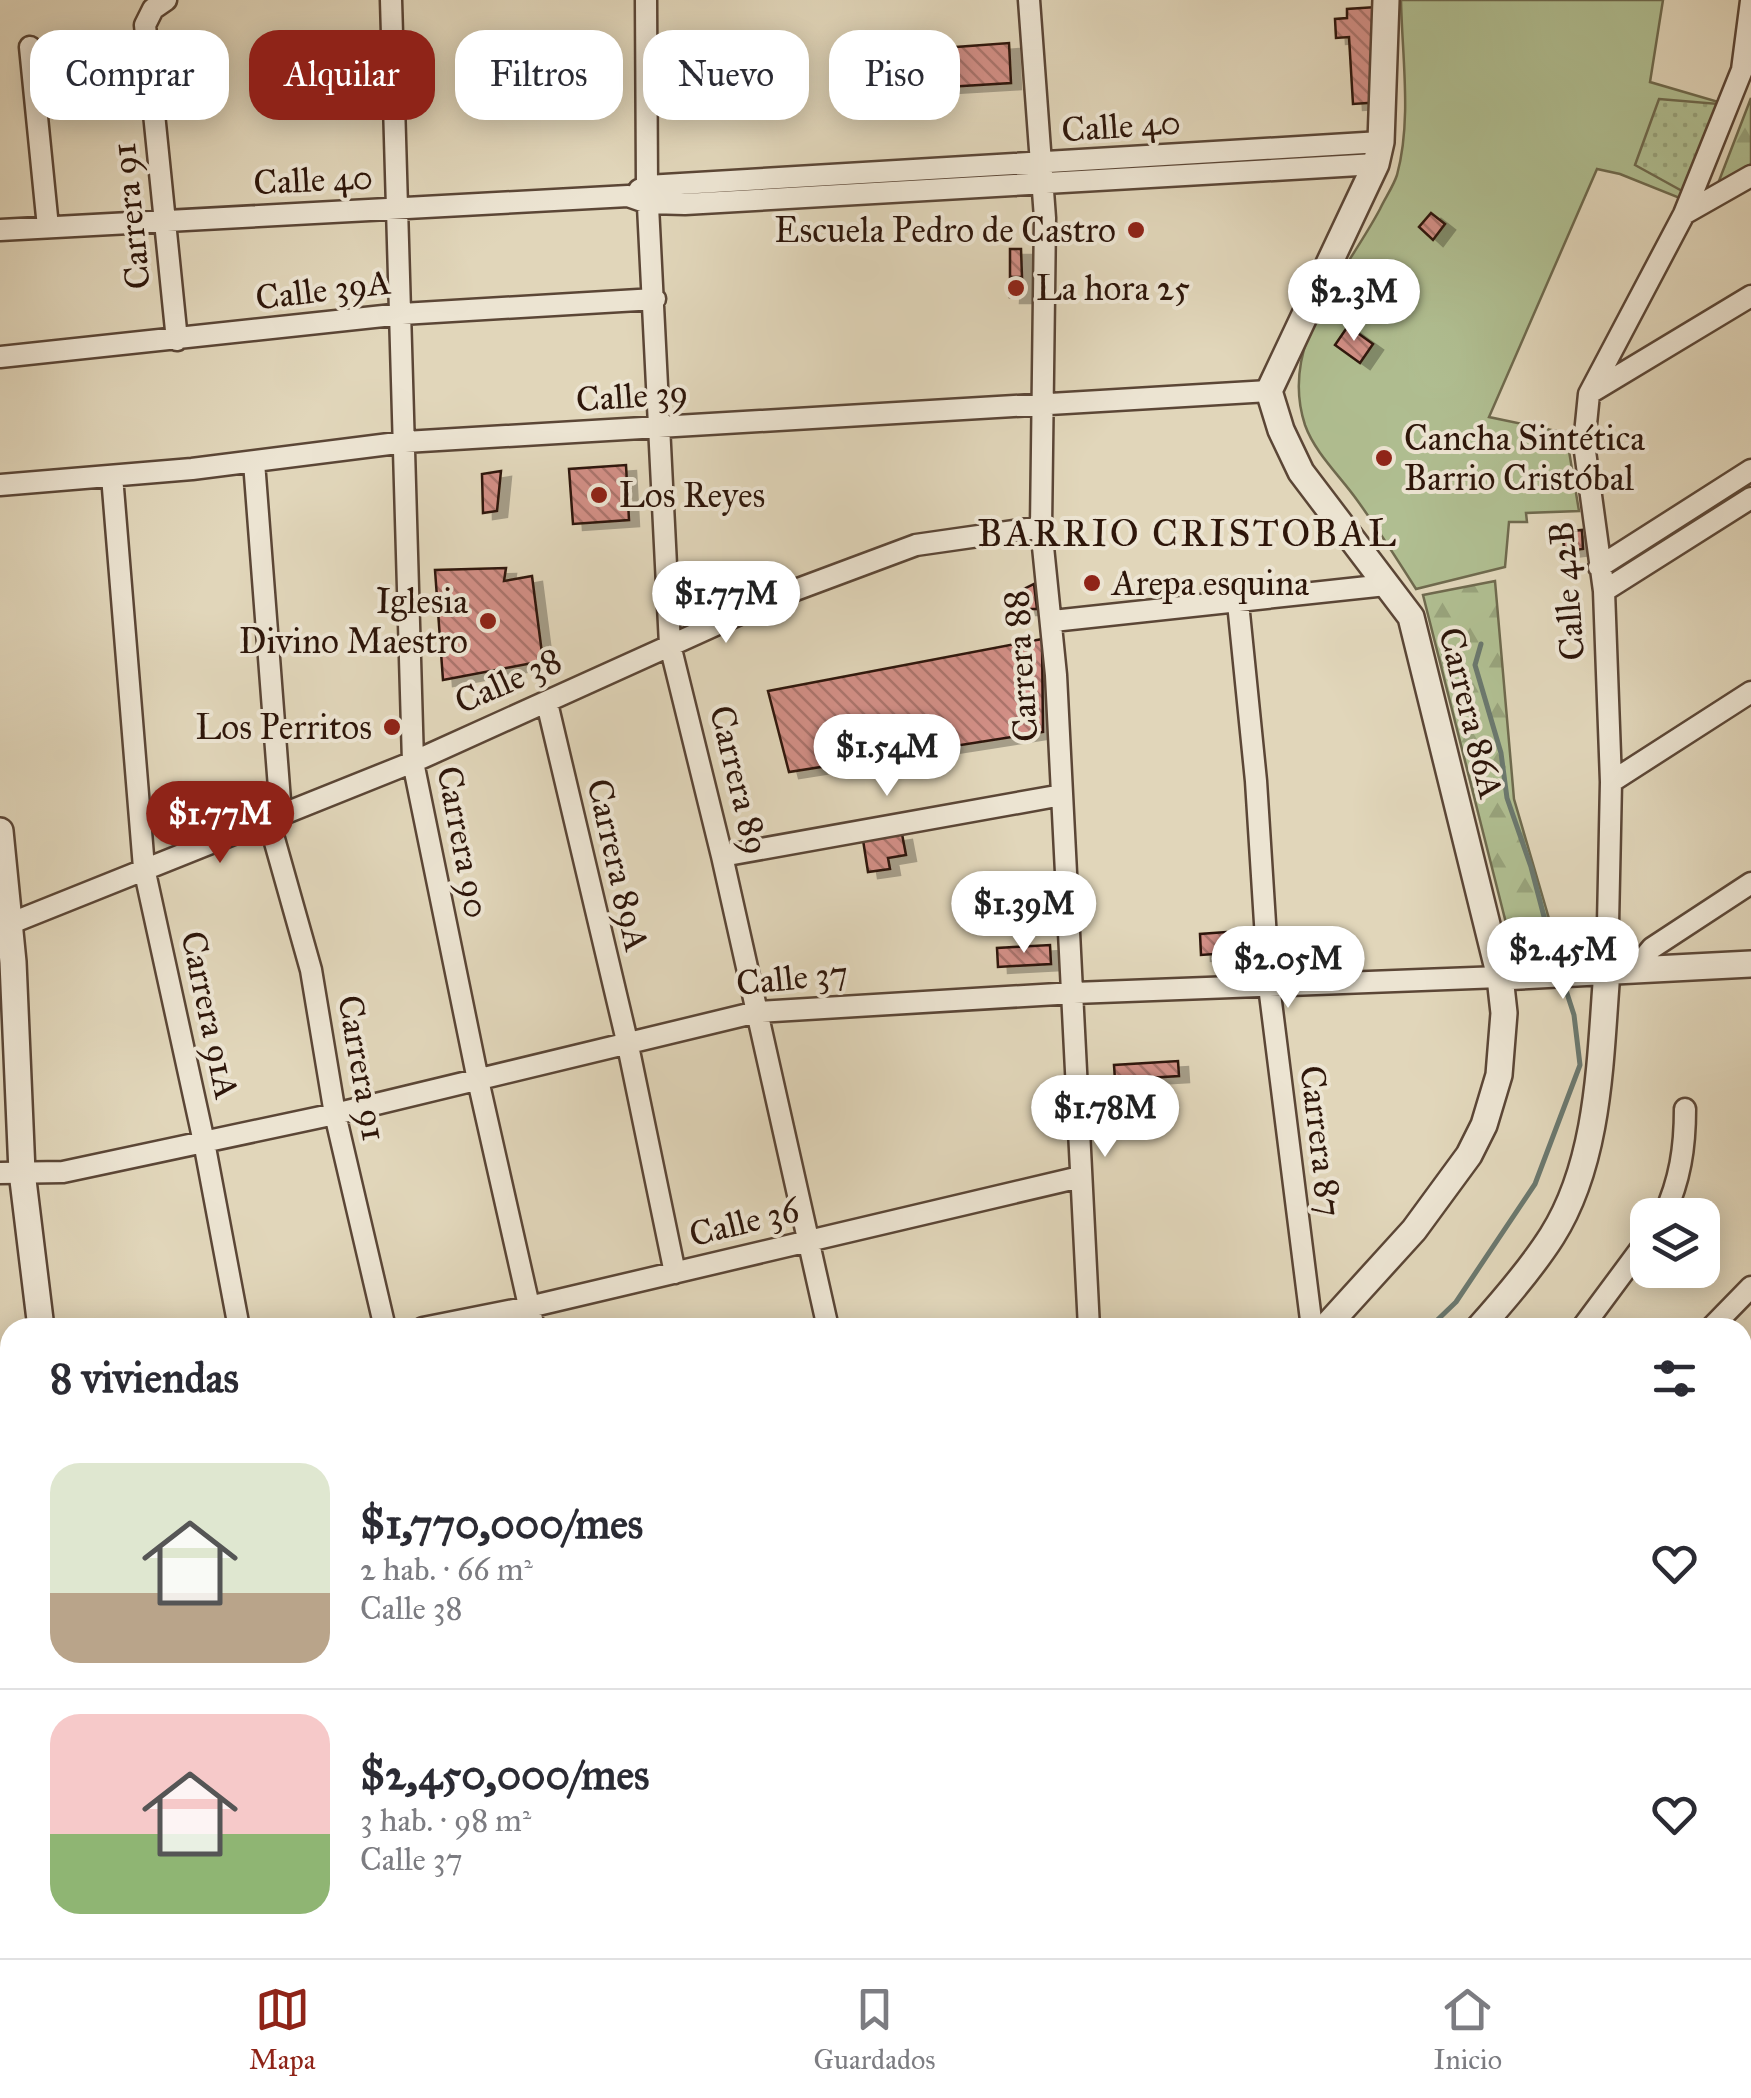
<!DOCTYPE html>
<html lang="es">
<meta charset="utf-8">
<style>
body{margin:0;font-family:"IM FELL Great Primer",serif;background:#f7f7f7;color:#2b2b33;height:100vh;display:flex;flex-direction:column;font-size:38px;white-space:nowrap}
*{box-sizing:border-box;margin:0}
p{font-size:32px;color:#7c7c81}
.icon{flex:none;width:55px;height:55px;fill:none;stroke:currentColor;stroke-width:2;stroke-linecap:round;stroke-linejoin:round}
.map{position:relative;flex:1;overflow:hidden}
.drawer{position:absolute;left:0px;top:1318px;width:1752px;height:642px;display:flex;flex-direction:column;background:#fff;border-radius:30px 30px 0 0;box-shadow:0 5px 25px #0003}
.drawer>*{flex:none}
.banner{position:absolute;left:30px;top:30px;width:1000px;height:90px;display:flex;gap:20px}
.controls{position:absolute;left:1630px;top:1198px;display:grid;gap:20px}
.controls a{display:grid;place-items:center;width:90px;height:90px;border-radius:20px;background:#fff;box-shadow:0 5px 25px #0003;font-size:50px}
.price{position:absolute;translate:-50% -85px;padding:0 22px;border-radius:35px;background:#fff;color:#222;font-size:32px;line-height:65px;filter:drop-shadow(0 2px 5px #0008)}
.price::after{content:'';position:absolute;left:50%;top:60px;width:30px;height:22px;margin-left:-15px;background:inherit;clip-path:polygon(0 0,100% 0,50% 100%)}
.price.current{background:#8f2418;color:#fff}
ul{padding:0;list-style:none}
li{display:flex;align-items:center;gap:30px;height:250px;padding:0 50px}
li+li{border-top:2px solid #e1e1e2}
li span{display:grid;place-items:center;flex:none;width:280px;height:200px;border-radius:30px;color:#555}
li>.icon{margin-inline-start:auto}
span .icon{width:120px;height:120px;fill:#fffc;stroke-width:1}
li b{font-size:42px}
h2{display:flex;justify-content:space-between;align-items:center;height:120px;padding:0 50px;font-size:42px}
.tag{padding:0 35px;border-radius:30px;background:#fff;box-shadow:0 5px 25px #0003;font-size:35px;line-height:90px}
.tag.current{background:#8f2418;color:#fff}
.menu{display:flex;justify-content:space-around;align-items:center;height:140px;border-top:2px solid #e1e1e2;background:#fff;font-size:28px;color:#7c7c81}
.menu a{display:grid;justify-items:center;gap:5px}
.menu .current{color:#8f2418}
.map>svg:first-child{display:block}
.grass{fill:#b0be91;stroke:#6f6a4e;stroke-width:2.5}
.forest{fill:url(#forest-firs);stroke:#6f6a4e;stroke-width:2.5}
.park{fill:url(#park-dots);stroke:#6f6a4e;stroke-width:2.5}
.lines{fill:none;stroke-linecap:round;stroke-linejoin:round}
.stream{stroke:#6b786e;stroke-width:5}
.building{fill:url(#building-back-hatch);stroke:#2e160a;stroke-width:2.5;filter:url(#shadow)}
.minor-casing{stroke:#5b4636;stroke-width:25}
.tertiary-casing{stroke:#5b4636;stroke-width:30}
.minor{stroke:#ece4d2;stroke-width:20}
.tertiary{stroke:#ece4d2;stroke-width:25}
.poi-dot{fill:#8f2418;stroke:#ece4d2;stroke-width:4}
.labels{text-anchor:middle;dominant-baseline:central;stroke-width:8;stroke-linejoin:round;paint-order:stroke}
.street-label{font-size:35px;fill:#2e160a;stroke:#ece4d2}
.poi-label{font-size:35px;fill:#2e160a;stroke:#ece4d2;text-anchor:start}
.neighbourhood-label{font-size:38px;letter-spacing:2.5px;fill:#2e160a;stroke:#ece4d2}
</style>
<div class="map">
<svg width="1751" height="1958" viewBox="0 0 1751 1958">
<defs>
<pattern id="forest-firs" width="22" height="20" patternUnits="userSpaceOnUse" patternTransform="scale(2.5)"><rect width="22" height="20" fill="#b0be91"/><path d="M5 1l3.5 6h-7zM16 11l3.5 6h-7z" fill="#98a37c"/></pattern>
<pattern id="park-dots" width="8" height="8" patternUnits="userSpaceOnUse" patternTransform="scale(2.5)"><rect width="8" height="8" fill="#b0be91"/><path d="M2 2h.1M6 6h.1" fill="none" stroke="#98a37c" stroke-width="1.8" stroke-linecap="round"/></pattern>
<pattern id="building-back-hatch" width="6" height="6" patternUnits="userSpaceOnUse" patternTransform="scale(2.5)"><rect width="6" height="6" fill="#d28f86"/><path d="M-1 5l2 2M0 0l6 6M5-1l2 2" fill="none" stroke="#ab746c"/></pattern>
<filter id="shadow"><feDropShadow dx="10" dy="6" stdDeviation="0" flood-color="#0004"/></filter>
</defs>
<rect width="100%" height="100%" fill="#e1d6ba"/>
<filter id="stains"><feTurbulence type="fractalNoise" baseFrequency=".002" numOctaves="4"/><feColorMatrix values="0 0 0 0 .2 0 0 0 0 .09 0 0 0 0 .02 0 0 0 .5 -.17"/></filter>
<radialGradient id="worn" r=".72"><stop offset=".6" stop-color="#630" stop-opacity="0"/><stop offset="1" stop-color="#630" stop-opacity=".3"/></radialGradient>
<path class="grass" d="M 1401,0 L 1663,0 L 1650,82 L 1722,103 L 1682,199 L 1620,174 L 1597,169 L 1489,417 L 1566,433 L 1579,511 L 1526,513 L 1527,522 L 1509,522 L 1505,567 L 1416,589 C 1397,559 1378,529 1357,500 C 1340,476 1315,453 1305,425 C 1278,343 1344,277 1380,209 C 1385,198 1393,187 1397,175 C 1412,120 1402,56 1401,0 Z"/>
<path class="forest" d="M 1751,98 L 1751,164 L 1717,186 Z
M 1495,581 L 1514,799 L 1550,922 L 1508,931 L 1423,595 Z"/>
<path class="park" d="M 1659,99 L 1719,104 L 1684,192 L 1635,165 Z"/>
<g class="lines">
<path class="stream" d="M 1481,644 L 1475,665 L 1501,753 L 1507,798 L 1531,867 L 1557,966
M 1429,1328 L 1456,1302 L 1535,1184 L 1580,1065 L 1574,1015 L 1563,981
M 1082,1958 L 1083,1950"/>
</g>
<path class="building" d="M 1376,7 L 1382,102 L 1353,104 L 1349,37 L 1336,38 L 1335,19 L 1347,18 L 1347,9 Z
M 1009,43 L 1011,83 L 931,88 L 929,49 Z
M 1431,213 L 1445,224 L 1433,240 L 1419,227 Z
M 1010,249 L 1021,249 L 1022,277 L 1010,277 Z
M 1011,279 L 1022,279 L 1021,297 L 1010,297 Z
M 1348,326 L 1373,344 L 1360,363 L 1335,345 Z
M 626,465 L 629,520 L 573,524 L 569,469 Z
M 501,471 L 497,511 L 483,513 L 482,474 Z
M 1582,530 L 1583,549 L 1564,551 L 1563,532 Z
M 506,568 L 504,581 L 532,576 L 543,661 L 443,680 L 435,570 Z
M 1034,584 L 1037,609 L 1026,609 L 1022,590 Z
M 1042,639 L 1043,732 L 789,772 L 768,691 Z
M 902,834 L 906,855 L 888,858 L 890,869 L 868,872 L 863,840 Z
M 1226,932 L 1228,953 L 1201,955 L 1200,934 Z
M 1050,945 L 1051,964 L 998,967 L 997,948 Z
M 1178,1061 L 1179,1076 L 1115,1080 L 1114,1065 Z
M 960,1950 L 1007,1950 L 1006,1958 L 959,1958 Z"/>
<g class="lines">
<defs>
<path id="minor" d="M 166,0 L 153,9 L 145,25 L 177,340
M 391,0 L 413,762 L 478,1080 L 534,1328
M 646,0 L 647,186 L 670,645 L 722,856 L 828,1328
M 1029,0 L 1045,218 L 1041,527 L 1056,675 L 1089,1328
M 30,47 L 48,227
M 639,190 L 647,186 L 1381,142
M 1684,214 L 1751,176
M 0,230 L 628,196 L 648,203 L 685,204 L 1376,164
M 0,357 L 402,314 L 655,299
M 1590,393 L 1751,296
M 254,462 L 281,814
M 112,476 L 144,868 L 204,1142 L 239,1328
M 0,485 L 192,469 L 405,442 L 1269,391
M 1599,567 L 1751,470
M 1604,591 L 1751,498
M 1238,603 L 1256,781 L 1269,986 L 1312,1328
M 1053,621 L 1386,585
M 547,703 L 627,1041 L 675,1273
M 1611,782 L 1751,692
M 269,821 L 311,970 L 335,1114 L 385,1328
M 722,856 L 1062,795
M 9,924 L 413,762 L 782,595 L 916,545 L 1041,527
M 1607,971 L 1611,782 L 1604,591 L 1584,444 L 1589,394 L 1684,214 L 1742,70 L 1751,1
M 1633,971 L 1652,948 L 1751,883
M 0,1173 L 63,1172 L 335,1114 L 757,1012 L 1074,993 L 1500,977
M 1664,1215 C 1680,1180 1685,1148 1685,1109
M 423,1328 L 529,1307 L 1080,1177
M 1582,1328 L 1648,1239
M 1711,1328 L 1751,1287
M 0,1437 L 10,1433
M 1742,1537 L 1751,1528
M 1742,1641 L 1751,1653
M 1742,1932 L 1751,1943
M 264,1950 L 265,1958
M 404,1950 L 405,1958
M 546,1950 L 546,1958
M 688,1950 L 689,1958
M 1368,1950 L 1382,1958
M 0,1952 L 19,1950
M 1198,1958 L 1200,1950"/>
<path id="tertiary" d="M 0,831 L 13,962 L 22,1172 L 41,1328
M 1500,977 L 1751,964
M 1325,1328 L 1414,1230 L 1469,1155 L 1484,1125 L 1499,1075 L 1504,1013 L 1500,977 L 1411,617 L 1301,472 L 1281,430 L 1269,391 L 1376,164 L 1381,142 L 1386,0
M 1479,1328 C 1505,1299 1531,1269 1552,1236 C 1600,1160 1600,1058 1607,971
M 1742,1780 L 1751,1772
M 104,1950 L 104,1958
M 1025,1958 L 1026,1950
M 1108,1958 L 1109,1950
M 1559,1958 L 1567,1950"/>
</defs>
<use href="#minor" class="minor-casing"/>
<use href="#tertiary" class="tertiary-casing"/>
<use href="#minor" class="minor"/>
<use href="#tertiary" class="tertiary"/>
</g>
<g class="poi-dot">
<circle cx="1136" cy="230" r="10"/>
<circle cx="1016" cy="288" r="10"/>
<circle cx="1384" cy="458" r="10"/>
<circle cx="599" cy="495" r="10"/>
<circle cx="1092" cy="583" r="10"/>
<circle cx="488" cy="621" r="10"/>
<circle cx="392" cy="727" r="10"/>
</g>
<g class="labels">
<g class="street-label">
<text transform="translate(1121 126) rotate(-4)">Calle 40</text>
<text transform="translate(313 180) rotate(-3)">Calle 40</text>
<text transform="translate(131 216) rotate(-96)">Carrera 91</text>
<text transform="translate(323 290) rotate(-7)">Calle 39A</text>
<text transform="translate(632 396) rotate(-4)">Calle 39</text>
<text transform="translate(1567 591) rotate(-95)">Calle 42B</text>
<text transform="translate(1021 666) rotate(-94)">Carrera 88</text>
<text transform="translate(508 681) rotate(-24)">Calle 38</text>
<text transform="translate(1471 713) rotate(76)">Carrera 86A</text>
<text transform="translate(739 780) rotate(76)">Carrera 89</text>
<text transform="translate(463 842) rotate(79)">Carrera 90</text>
<text transform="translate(618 865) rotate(77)">Carrera 89A</text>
<text transform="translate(792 978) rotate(-6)">Calle 37</text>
<text transform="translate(210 1015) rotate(78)">Carrera 91A</text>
<text transform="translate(362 1068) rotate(80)">Carrera 91</text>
<text transform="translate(1321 1141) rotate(83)">Carrera 87</text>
<text transform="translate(744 1222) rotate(-14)">Calle 36</text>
</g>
<g class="poi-label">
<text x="1116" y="230" text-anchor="end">Escuela Pedro de Castro</text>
<text x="1036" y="288">La hora 25</text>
<text x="1404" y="438">Cancha Sintética<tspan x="1404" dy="40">Barrio Cristóbal</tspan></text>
<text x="619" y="495">Los Reyes</text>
<text x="1112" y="583">Arepa esquina</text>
<text x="468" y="601" text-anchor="end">Iglesia<tspan x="468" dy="40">Divino Maestro</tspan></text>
<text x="372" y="727" text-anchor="end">Los Perritos</text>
</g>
<g class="neighbourhood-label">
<text x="1188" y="533">BARRIO CRISTOBAL</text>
</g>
</g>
<rect width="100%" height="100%" filter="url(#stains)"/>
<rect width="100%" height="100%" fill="url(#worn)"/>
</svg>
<div class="controls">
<a><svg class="icon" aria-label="layers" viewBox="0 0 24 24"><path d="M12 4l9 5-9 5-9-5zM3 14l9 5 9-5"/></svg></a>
</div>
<b class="price" style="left:1354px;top:344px">$2.3M</b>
<b class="price" style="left:726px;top:646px">$1.77M</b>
<b class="price" style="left:887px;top:799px">$1.54M</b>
<b class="price current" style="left:220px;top:866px">$1.77M</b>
<b class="price" style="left:1024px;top:956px">$1.39M</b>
<b class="price" style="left:1563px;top:1002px">$2.45M</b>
<b class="price" style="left:1288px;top:1011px">$2.05M</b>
<b class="price" style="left:1105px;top:1160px">$1.78M</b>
<div class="banner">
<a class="tag">Comprar</a>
<a class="tag current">Alquilar</a>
<a class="tag">Filtros</a>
<a class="tag">Nuevo</a>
<a class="tag">Piso</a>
</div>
<section class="drawer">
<h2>8 viviendas<svg class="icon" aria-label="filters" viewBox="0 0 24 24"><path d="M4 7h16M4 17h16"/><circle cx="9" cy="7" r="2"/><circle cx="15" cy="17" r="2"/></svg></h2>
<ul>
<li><span style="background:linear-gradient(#dfe7d0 65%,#b9a48a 0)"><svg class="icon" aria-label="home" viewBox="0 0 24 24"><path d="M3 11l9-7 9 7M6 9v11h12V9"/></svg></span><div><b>$1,770,000/mes</b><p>2 hab. · 66 m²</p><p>Calle 38</p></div><svg class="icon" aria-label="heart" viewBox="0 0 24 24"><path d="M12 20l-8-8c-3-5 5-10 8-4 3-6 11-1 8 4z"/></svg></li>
<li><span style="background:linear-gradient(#f6c9c9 60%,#8fb573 0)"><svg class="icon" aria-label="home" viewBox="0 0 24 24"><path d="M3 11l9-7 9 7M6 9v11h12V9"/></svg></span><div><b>$2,450,000/mes</b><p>3 hab. · 98 m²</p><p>Calle 37</p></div><svg class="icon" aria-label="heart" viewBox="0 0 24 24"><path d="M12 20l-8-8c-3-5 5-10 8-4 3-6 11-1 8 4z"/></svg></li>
</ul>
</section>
</div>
<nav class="menu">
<a class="current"><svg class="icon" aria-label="map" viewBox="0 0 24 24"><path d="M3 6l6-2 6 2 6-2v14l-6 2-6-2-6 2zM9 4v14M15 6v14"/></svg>Mapa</a>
<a><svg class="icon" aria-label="saved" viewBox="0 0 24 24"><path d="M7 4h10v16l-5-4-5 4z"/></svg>Guardados</a>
<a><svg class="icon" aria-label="home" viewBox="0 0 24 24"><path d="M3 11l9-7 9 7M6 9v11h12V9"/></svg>Inicio</a>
</nav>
